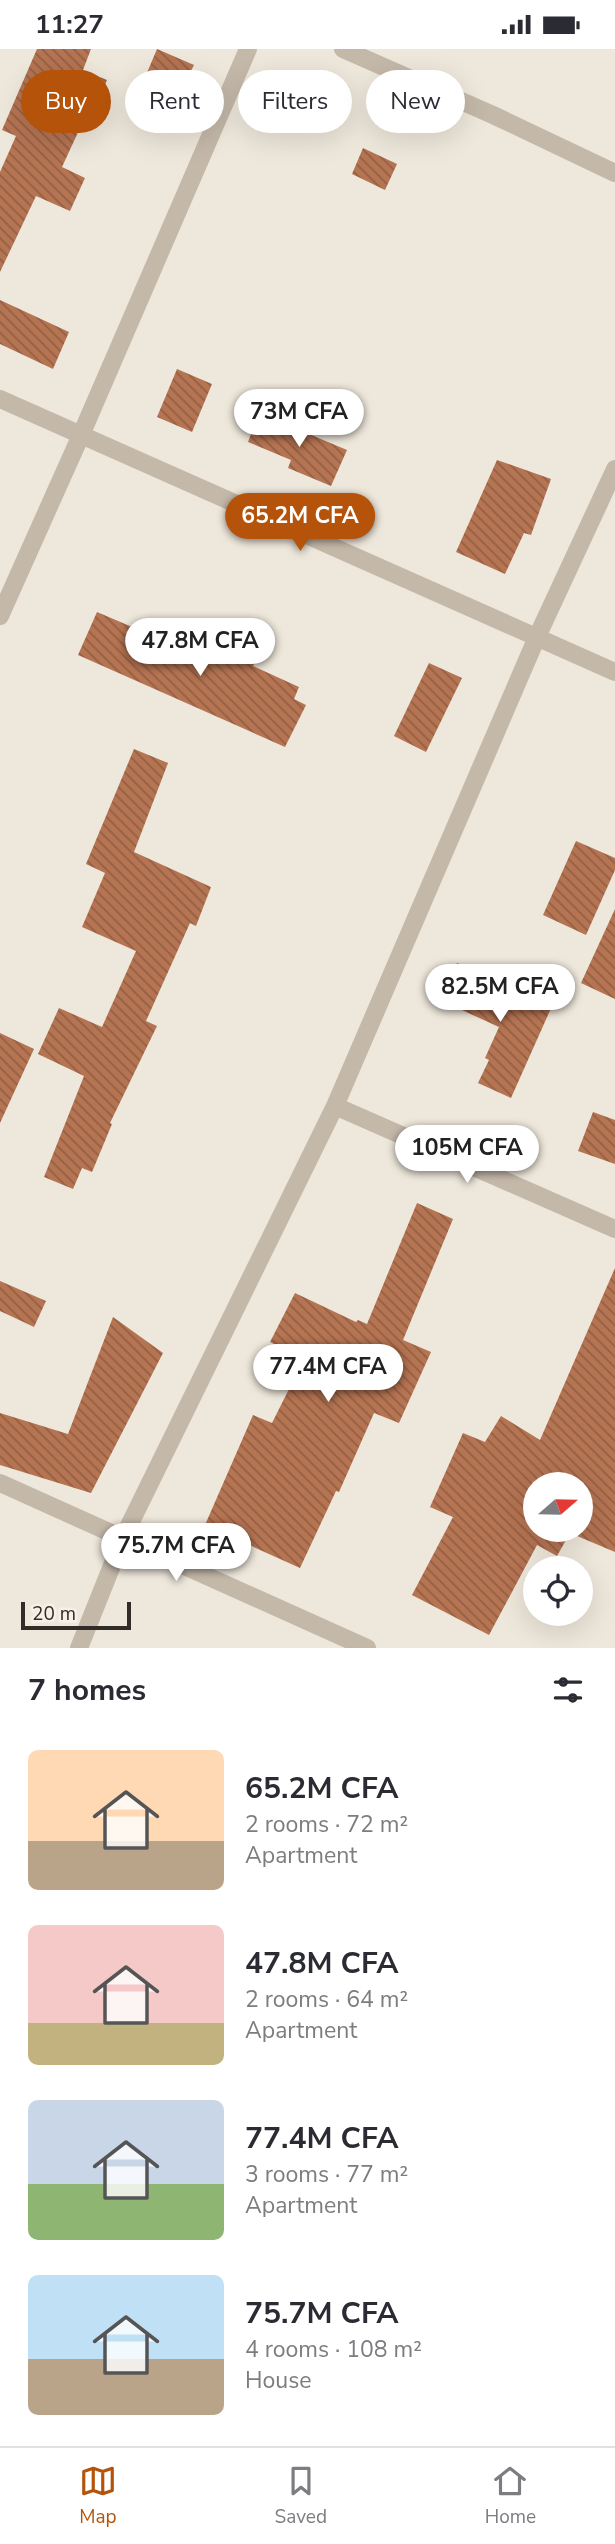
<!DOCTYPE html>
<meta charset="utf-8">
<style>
body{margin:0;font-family:"Nunito Sans",sans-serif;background:#f2f2f3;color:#2b2b33;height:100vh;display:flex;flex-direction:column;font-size:26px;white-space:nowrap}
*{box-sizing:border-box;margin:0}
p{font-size:23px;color:#7c7c81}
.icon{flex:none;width:38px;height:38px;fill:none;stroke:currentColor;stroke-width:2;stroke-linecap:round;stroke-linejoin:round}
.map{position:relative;height:1599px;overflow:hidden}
.details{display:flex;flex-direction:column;background:#fff;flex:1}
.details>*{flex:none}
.banner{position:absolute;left:21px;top:21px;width:574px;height:63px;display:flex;gap:14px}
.needle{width:46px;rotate:70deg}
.controls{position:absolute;left:523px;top:1423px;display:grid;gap:14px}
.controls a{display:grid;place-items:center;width:70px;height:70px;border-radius:50%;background:#fff;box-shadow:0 7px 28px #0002;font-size:35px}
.scale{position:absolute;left:21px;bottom:18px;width:110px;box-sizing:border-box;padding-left:7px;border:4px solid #322c28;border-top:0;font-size:19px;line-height:24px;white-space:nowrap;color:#322c28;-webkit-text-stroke:5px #f6f1e7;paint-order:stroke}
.price{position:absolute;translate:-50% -60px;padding:0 16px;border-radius:24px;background:#fff;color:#222;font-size:23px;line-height:46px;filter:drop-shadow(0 2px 4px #0008)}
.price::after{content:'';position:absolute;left:50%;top:42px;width:21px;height:16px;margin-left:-10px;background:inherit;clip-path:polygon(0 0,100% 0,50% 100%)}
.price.selected{background:#b45309;color:#fff}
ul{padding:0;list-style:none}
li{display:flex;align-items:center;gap:21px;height:175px;padding:0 28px}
li span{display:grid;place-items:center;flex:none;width:196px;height:140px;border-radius:10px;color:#555}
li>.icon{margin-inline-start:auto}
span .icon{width:84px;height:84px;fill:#fffc;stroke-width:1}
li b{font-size:30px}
h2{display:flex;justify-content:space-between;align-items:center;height:84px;padding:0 28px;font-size:30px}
.pill{padding:0 24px;border-radius:32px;background:#fff;box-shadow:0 7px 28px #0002;font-size:24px;line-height:63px}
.pill.selected{background:#b45309;color:#fff}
.status{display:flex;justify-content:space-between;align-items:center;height:49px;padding:0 35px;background:#fff;direction:ltr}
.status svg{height:19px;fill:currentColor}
.dock{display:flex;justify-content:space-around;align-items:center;height:98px;border-top:2px solid #e1e1e2;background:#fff;font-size:19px;color:#7c7c81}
.dock a{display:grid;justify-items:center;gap:4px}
.dock .selected{color:#b45309}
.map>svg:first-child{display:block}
.building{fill:url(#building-back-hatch);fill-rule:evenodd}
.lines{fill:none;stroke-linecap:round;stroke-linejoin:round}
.minor{stroke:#c4b8a9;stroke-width:18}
</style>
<div class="status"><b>11:27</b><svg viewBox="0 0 49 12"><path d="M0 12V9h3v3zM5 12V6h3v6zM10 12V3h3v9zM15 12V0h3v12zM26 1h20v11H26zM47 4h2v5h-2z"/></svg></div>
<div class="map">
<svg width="615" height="1599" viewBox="0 0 615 1599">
<defs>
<pattern id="building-back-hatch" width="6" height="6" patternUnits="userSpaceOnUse" patternTransform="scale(1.75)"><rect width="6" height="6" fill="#b57452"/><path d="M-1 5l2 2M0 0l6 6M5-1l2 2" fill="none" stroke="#945f44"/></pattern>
</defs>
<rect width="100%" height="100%" fill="#eee7db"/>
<path class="building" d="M 37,0 L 91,0 L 83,21 L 107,31 L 91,68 L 86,66 L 62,118 L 85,129 L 70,162 L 36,147 L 0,223 L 0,123 L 16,87 L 2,81 Z
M 157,0 L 194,16 L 174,54 L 141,38 Z
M 363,99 L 397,115 L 385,141 L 352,125 Z
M 0,251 L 69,283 L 53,320 L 0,295 Z
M 177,320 L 212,335 L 192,383 L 157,368 Z
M 259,364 L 347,401 L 331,437 L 288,419 L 291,411 L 248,393 Z
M 497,411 L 551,430 L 531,486 L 524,484 L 505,525 L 456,503 Z
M 97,563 L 219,615 L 231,589 L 260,602 L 253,617 L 299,638 L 294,650 L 306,656 L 285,698 L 78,606 Z
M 429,614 L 462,629 L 426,703 L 394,687 Z
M 134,700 L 168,714 L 134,803 L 211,838 L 196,877 L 190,874 L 146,972 L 157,977 L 110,1074 L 112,1075 L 92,1123 L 82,1119 L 73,1140 L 44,1128 L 84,1027 L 38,1005 L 59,959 L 102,978 L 136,902 L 82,878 L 105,824 L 86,815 Z
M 576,792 L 615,809 L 615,821 L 586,886 L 543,866 Z
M 615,860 L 615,950 L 581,934 Z
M 457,914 L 552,957 L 511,1049 L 478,1034 L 489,1011 L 485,1009 L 499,978 L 440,951 Z
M 0,984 L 34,1000 L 0,1074 Z
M 593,1063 L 615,1071 L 615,1115 L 578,1102 Z
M 417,1154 L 453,1170 L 403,1291 L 431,1303 L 399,1374 L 374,1364 L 339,1443 L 336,1442 L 300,1519 L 205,1476 L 253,1366 L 272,1374 L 304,1310 L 270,1293 L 295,1244 L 356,1273 L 358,1271 L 367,1275 Z
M 615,1219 L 615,1503 L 570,1484 L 557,1507 L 537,1496 L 489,1586 L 412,1546 L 453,1468 L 430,1458 L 463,1384 L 485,1393 L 501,1367 L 540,1391 ZM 536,1435 L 581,1435 L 581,1480 L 536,1480 Z
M 0,1232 L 46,1252 L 34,1278 L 0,1262 Z
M 113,1268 L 163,1304 L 91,1444 L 0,1416 L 0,1364 L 68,1385 Z"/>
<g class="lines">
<path class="minor" d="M 343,0 L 493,66 L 615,124
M 0,350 L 615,623
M 0,567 L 81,386 L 248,0
M 335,1057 L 615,1180
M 0,1434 L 367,1599
M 79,1599 L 123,1489 L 335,1057 L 537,588 L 615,420"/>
</g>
</svg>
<div class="controls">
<a><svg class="needle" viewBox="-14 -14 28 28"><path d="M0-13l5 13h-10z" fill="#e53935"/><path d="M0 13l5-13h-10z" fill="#7c7c81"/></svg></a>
<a><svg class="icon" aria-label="locate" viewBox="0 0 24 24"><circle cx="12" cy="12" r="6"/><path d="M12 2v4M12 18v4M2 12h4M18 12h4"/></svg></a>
</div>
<div class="scale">20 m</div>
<b class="price" style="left:299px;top:400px">73M CFA</b>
<b class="price selected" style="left:300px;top:504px">65.2M CFA</b>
<b class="price" style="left:200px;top:629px">47.8M CFA</b>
<b class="price" style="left:500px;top:975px">82.5M CFA</b>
<b class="price" style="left:467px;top:1136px">105M CFA</b>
<b class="price" style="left:328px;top:1355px">77.4M CFA</b>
<b class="price" style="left:176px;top:1534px">75.7M CFA</b>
<div class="banner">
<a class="pill selected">Buy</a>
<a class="pill">Rent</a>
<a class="pill">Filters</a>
<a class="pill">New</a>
</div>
</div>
<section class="details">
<h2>7 homes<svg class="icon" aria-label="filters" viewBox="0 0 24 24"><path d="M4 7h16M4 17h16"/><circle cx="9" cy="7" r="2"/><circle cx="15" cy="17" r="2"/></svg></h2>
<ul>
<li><span style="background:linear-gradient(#ffd9b3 65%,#b9a48a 0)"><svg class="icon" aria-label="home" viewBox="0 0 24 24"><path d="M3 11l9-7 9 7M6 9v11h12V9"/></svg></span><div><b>65.2M CFA</b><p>2 rooms · 72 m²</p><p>Apartment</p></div></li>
<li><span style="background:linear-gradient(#f6c9c9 70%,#c2b280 0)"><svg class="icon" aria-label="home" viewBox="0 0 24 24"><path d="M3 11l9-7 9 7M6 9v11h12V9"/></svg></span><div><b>47.8M CFA</b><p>2 rooms · 64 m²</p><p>Apartment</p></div></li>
<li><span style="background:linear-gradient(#c9d6e8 60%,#8fb573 0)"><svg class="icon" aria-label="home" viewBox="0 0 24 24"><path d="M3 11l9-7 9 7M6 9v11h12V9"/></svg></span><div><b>77.4M CFA</b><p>3 rooms · 77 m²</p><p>Apartment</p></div></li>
<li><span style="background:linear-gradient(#bfe0f5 60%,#b9a48a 0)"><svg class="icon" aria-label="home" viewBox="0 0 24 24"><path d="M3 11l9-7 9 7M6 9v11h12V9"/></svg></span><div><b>75.7M CFA</b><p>4 rooms · 108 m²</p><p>House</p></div></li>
</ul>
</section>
<nav class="dock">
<a class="selected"><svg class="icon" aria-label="map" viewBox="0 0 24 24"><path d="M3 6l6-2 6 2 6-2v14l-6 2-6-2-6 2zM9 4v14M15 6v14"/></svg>Map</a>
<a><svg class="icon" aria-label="saved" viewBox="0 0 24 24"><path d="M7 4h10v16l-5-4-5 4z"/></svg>Saved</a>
<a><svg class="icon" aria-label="home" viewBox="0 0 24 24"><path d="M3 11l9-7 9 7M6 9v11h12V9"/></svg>Home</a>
</nav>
